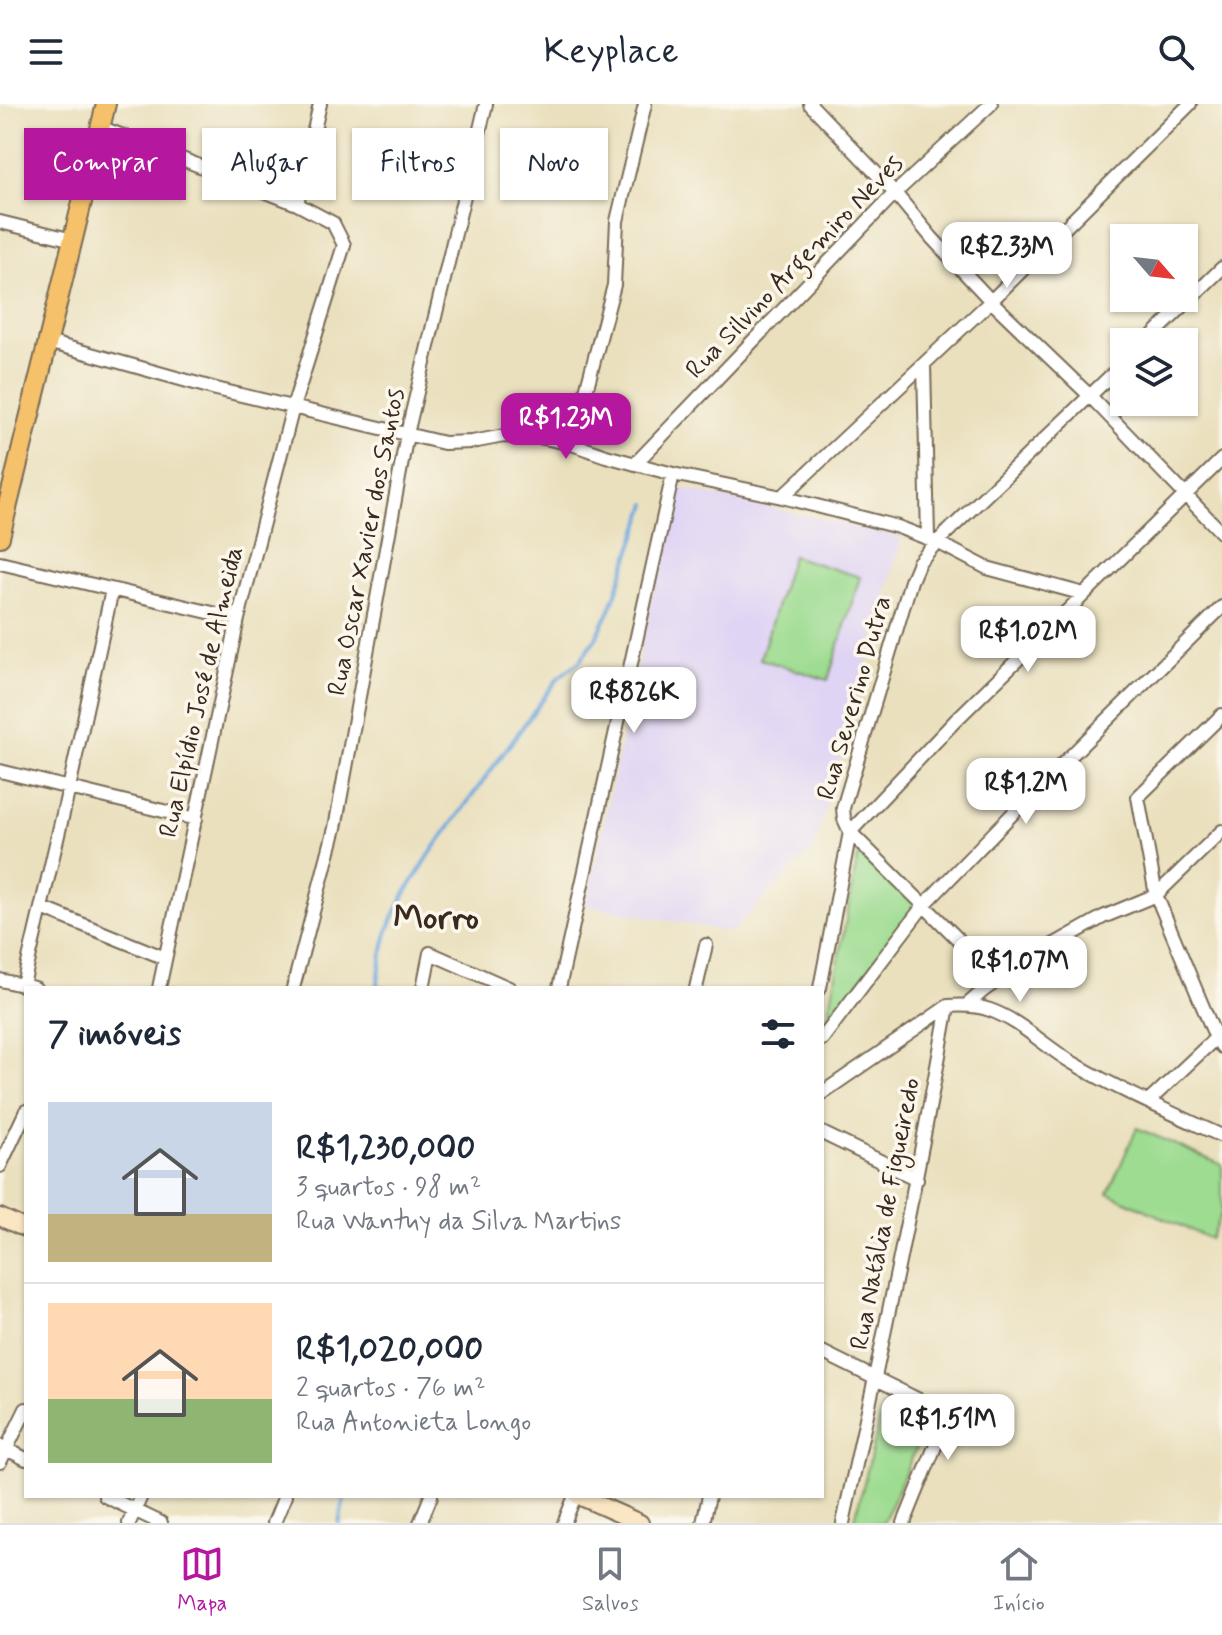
<!DOCTYPE html>
<html lang="pt">
<meta charset="utf-8">
<style>
body{margin:0;font-family:Mynerve,sans-serif;background:#f6f6f7;color:#1f2937;height:100vh;display:flex;flex-direction:column;font-size:30px;white-space:nowrap}
*{box-sizing:border-box;margin:0}
p{font-size:26px;color:#747a83}
.icon{flex:none;width:44px;height:44px;fill:none;stroke:currentColor;stroke-width:2;stroke-linecap:round;stroke-linejoin:round}
.map{position:relative;flex:1;overflow:hidden}
.sheet{position:absolute;left:24px;top:882px;width:800px;height:512px;display:flex;flex-direction:column;background:#fff;border-radius:0px;box-shadow:0 2px 6px #0004}
.sheet>*{flex:none}
.top-card{position:absolute;left:24px;top:24px;width:800px;height:72px;display:flex;gap:16px}
.needle{width:52px;rotate:118deg}
.controls{position:absolute;left:1110px;top:120px;display:grid;gap:16px}
.controls a{display:grid;place-items:center;width:88px;height:88px;border-radius:0px;background:#fff;box-shadow:0 2px 6px #0004;font-size:40px}
.price{position:absolute;translate:-50% -68px;padding:0 18px;border-radius:16px;background:#fff;color:#222;font-size:26px;line-height:52px;filter:drop-shadow(0 2px 4px #0008)}
.price::after{content:'';position:absolute;left:50%;top:48px;width:24px;height:18px;margin-left:-12px;background:inherit;clip-path:polygon(0 0,100% 0,50% 100%)}
.price.selected{background:#b5179e;color:#fff}
ul{padding:0;list-style:none}
li{display:flex;align-items:center;gap:24px;height:200px;padding:0 24px}
li+li{border-top:2px solid #e0e1e3}
li span{display:grid;place-items:center;flex:none;width:224px;height:160px;border-radius:0px;color:#555}
li>.icon{margin-inline-start:auto}
span .icon{width:96px;height:96px;fill:#fffc;stroke-width:1}
li b{font-size:34px}
h2{display:flex;justify-content:space-between;align-items:center;height:96px;padding:0 24px;font-size:34px}
.pill{padding:0 28px;border-radius:0px;background:#fff;box-shadow:0 2px 6px #0004;font-size:28px;line-height:72px}
.pill.selected{background:#b5179e;color:#fff}
header{display:flex;justify-content:space-between;align-items:center;height:104px;padding:0 24px;background:#fff;font-size:36px;font-weight:600}
.tabs{display:flex;justify-content:space-around;align-items:center;height:112px;border-top:2px solid #e0e1e3;background:#fff;font-size:22px;color:#747a83}
.tabs a{display:grid;justify-items:center;gap:4px}
.tabs .selected{color:#b5179e}
.map>svg:first-child{display:block}
.built{fill:#e0d4f4}
.green{fill:#9ddc91;stroke:#6c8358;stroke-width:2}
.lines{fill:none;stroke-linecap:round;stroke-linejoin:round}
.stream{stroke:#6aa6db;stroke-width:4}
.street-casing{stroke:#786a56;stroke-width:16}
.secondary-casing{stroke:#786a56;stroke-width:20}
.primary-casing{stroke:#786a56;stroke-width:22}
.street{stroke:#fff;stroke-width:12}
.secondary{stroke:#fbe6c4;stroke-width:16}
.primary{stroke:#f5c16b;stroke-width:18}
.labels{text-anchor:middle;dominant-baseline:central;stroke-width:7;stroke-linejoin:round;paint-order:stroke}
.street-label{font-size:26px;fill:#3b2a1e;stroke:#fbf7ec}
.district-label{font-size:34px;font-weight:bold;fill:#3b2a1e;stroke:#fbf7ec}
</style>
<header><svg class="icon" aria-label="menu" viewBox="0 0 24 24"><path d="M4 6h16M4 12h16M4 18h16"/></svg>Keyplace<svg class="icon" aria-label="search" viewBox="0 0 24 24"><circle cx="10" cy="10" r="6"/><path d="M15 15l6 6"/></svg></header>
<div class="map">
<svg width="1222" height="1419" viewBox="0 0 1222 1419">
<rect width="100%" height="100%" fill="#fbf7ec"/>
<filter id="ink" filterUnits="userSpaceOnUse"><feTurbulence type="fractalNoise" baseFrequency=".0125" numOctaves="2"/><feDisplacementMap in="SourceGraphic" scale="16" xChannelSelector="R" yChannelSelector="G"/><feConvolveMatrix kernelMatrix="1 2 1 2 8 2 1 2 1" color-interpolation-filters="sRGB"/></filter>
<filter id="wash" filterUnits="userSpaceOnUse"><feTurbulence type="fractalNoise" baseFrequency=".006" numOctaves="4" result="noise"/><feDisplacementMap in="SourceGraphic" scale="32" xChannelSelector="R" yChannelSelector="G"/><feGaussianBlur stdDeviation="1.8" result="paint"/><feColorMatrix in="noise" values="0 0 0 0 0 0 0 0 0 0 0 0 0 0 0 0 0 1.4 0 .05"/><feComposite in="paint" operator="in"/></filter>
<g filter="url(#wash)">
<rect width="100%" height="100%" fill="#eae0be"/>
<path class="built" d="M 676,383 L 902,433 L 815,743 L 731,828 L 586,801 Z"/>
<path class="green" d="M 792,452 L 860,473 L 828,576 L 760,555 Z
M 859,746 L 918,801 L 827,919 Z
M 1137,1024 L 1222,1061 L 1222,1108 L 1210,1135 L 1108,1089 Z
M 886,1301 C 900,1302 921,1310 925,1324 L 883,1419 L 854,1419 L 882,1306 Z"/>
<g class="lines">
<path class="stream" d="M 377,884 C 380,867 381,849 386,833 C 395,802 415,774 432,747 L 559,573 L 580,557 L 596,534 L 610,506 L 647,400
M 339,1419 L 345,1392"/>
</g>
</g>
<g filter="url(#ink)">
<g class="lines">
<defs>
<path id="street" d="M 810,0 L 895,89 L 932,134 L 991,197 L 1090,292 L 1222,429
M 103,18 L 100,23 L 297,100 L 333,119 L 344,141 L 293,303 L 238,515 L 159,884
M 297,100 L 320,0
M 0,118 L 73,136
M 48,238 L 216,285 L 444,339 L 472,338 L 504,332 L 539,333 L 572,340 L 606,352 L 673,370 L 782,393 L 898,423 L 937,438 L 987,464 L 1084,490
M 1146,238 L 1222,164
M 924,260 L 928,434
M 572,340 L 614,181 L 617,117 L 645,0
M 635,360 L 895,89 L 991,0
M 782,393 L 991,197 L 1190,0
M 0,459 L 238,515
M 1222,611 L 1138,693 L 1156,791 L 1216,934 L 1222,943
M 0,667 L 196,715
M 42,804 L 165,854
M 980,857 L 850,728 L 844,715 L 843,704 L 911,477 L 919,458 L 937,438 L 1124,259
M 0,876 L 35,884
M 23,881 L 69,684 L 112,486
M 293,884 L 335,724 L 407,330 L 486,0
M 423,884 L 430,849 L 509,884
M 559,884 L 673,370
M 696,884 L 706,841
M 820,884 L 850,728 L 955,617 L 1222,355
M 968,900 L 984,886 L 1008,869 L 1053,841 L 1103,813 L 1156,791 L 1222,727
M 822,935 L 924,801 L 1027,695 L 1222,503
M 822,989 L 948,902 C 963,901 976,901 990,906 C 1021,917 1045,943 1073,959 C 1121,987 1172,1009 1222,1032
M 1148,998 L 1221,929
M 822,1029 L 917,1075
M 0,1062 L 26,1007
M 822,1248 L 937,1305 L 943,1311 L 945,1318 L 904,1419
M 0,1342 L 26,1355
M 0,1358 L 26,1305
M 105,1392 L 161,1419
M 129,1419 L 141,1392
M 274,1419 L 285,1392
M 420,1419 L 431,1392
M 564,1419 L 575,1392
M 703,1419 L 709,1392
M 843,1419 C 882,1247 917,1075 948,902"/>
<path id="secondary" d="M 0,1113 L 26,1125
M 579,1392 L 640,1419"/>
<path id="primary" d="M 0,433 L 106,0"/>
</defs>
<use href="#street" class="street-casing"/>
<use href="#secondary" class="secondary-casing"/>
<use href="#primary" class="primary-casing"/>
<use href="#street" class="street"/>
<use href="#secondary" class="secondary"/>
<use href="#primary" class="primary"/>
</g>
</g>
<g class="labels">
<g class="street-label">
<text transform="translate(795 163) rotate(-46)">Rua Silvino Argemiro Neves</text>
<text transform="translate(367 438) rotate(-79)">Rua Oscar Xavier dos Santos</text>
<text transform="translate(202 588) rotate(-77)">Rua Elpídio José de Almeida</text>
<text transform="translate(855 594) rotate(-74)">Rua Severino Dutra</text>
<text transform="translate(886 1110) rotate(-79)">Rua Natália de Figueiredo</text>
</g>
<g class="district-label">
<text x="436" y="814">Morro</text>
</g>
</g>
</svg>
<div class="controls">
<a><svg class="needle" viewBox="-14 -14 28 28"><path d="M0-13l5 13h-10z" fill="#e53935"/><path d="M0 13l5-13h-10z" fill="#747a83"/></svg></a>
<a><svg class="icon" aria-label="layers" viewBox="0 0 24 24"><path d="M12 4l9 5-9 5-9-5zM3 14l9 5 9-5"/></svg></a>
</div>
<b class="price" style="left:1007px;top:186px">R$2.33M</b>
<b class="price selected" style="left:566px;top:357px">R$1.23M</b>
<b class="price" style="left:1028px;top:570px">R$1.02M</b>
<b class="price" style="left:634px;top:631px">R$826K</b>
<b class="price" style="left:1026px;top:722px">R$1.2M</b>
<b class="price" style="left:1020px;top:900px">R$1.07M</b>
<b class="price" style="left:948px;top:1358px">R$1.51M</b>
<div class="top-card">
<a class="pill selected">Comprar</a>
<a class="pill">Alugar</a>
<a class="pill">Filtros</a>
<a class="pill">Novo</a>
</div>
<section class="sheet">
<h2>7 imóveis<svg class="icon" aria-label="filters" viewBox="0 0 24 24"><path d="M4 7h16M4 17h16"/><circle cx="9" cy="7" r="2"/><circle cx="15" cy="17" r="2"/></svg></h2>
<ul>
<li><span style="background:linear-gradient(#c9d6e8 70%,#c2b280 0)"><svg class="icon" aria-label="home" viewBox="0 0 24 24"><path d="M3 11l9-7 9 7M6 9v11h12V9"/></svg></span><div><b>R$1,230,000</b><p>3 quartos · 98 m²</p><p>Rua Wantuy da Silva Martins</p></div></li>
<li><span style="background:linear-gradient(#ffd9b3 60%,#8fb573 0)"><svg class="icon" aria-label="home" viewBox="0 0 24 24"><path d="M3 11l9-7 9 7M6 9v11h12V9"/></svg></span><div><b>R$1,020,000</b><p>2 quartos · 76 m²</p><p>Rua Antonieta Longo</p></div></li>
</ul>
</section>
</div>
<nav class="tabs">
<a class="selected"><svg class="icon" aria-label="map" viewBox="0 0 24 24"><path d="M3 6l6-2 6 2 6-2v14l-6 2-6-2-6 2zM9 4v14M15 6v14"/></svg>Mapa</a>
<a><svg class="icon" aria-label="saved" viewBox="0 0 24 24"><path d="M7 4h10v16l-5-4-5 4z"/></svg>Salvos</a>
<a><svg class="icon" aria-label="home" viewBox="0 0 24 24"><path d="M3 11l9-7 9 7M6 9v11h12V9"/></svg>Início</a>
</nav>
